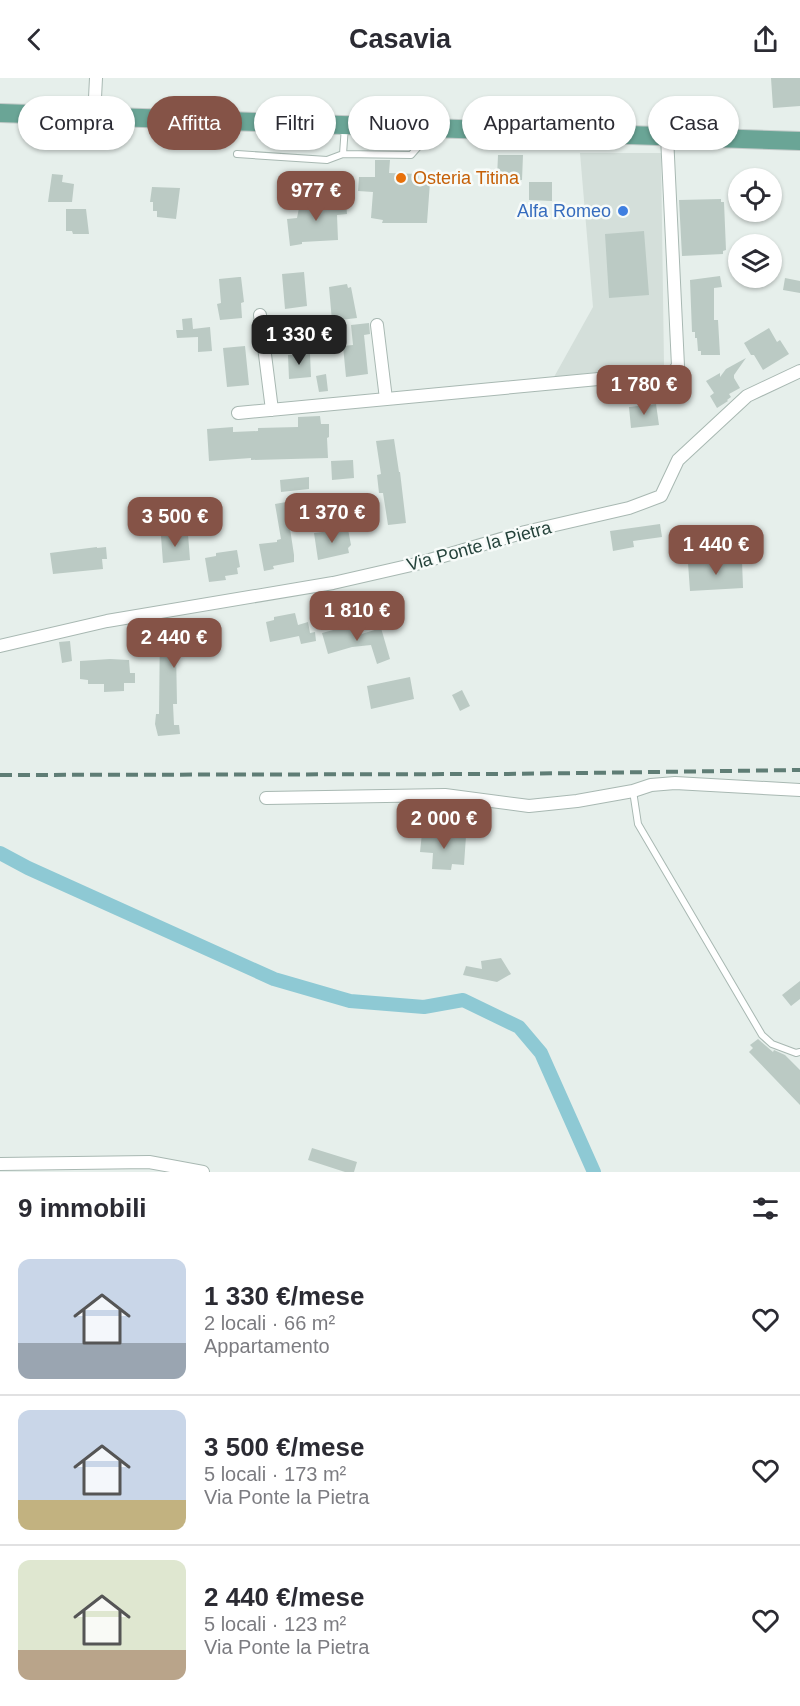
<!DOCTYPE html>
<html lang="it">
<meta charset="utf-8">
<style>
body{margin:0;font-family:Arial,sans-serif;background:#f7f7f7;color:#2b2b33;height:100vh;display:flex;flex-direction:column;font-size:22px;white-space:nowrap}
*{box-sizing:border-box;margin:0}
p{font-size:20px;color:#7c7c81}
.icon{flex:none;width:33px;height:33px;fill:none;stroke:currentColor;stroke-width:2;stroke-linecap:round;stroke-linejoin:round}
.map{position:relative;height:1094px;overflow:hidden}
.drawer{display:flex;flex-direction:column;background:#fff;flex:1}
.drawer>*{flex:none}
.hud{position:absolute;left:18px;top:18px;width:765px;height:54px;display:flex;gap:12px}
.fabs{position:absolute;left:728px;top:90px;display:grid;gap:12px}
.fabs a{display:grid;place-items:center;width:54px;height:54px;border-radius:50%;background:#fff;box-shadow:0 2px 4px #0004;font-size:30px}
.price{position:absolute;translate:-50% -51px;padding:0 14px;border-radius:12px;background:#855347;color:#fff;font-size:20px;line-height:39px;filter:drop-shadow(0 2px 3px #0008)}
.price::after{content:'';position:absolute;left:50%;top:36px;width:18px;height:14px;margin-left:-9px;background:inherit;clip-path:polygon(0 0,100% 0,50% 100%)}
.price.active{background:#222;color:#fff}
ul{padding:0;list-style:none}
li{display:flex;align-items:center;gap:18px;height:150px;padding:0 18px}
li+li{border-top:2px solid #e1e1e2}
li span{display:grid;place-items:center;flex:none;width:168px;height:120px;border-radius:12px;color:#555}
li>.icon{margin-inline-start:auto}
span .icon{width:72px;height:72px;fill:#fffc;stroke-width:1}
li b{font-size:26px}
h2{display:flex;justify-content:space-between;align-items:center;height:72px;padding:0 18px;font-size:26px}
.chip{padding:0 21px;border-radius:27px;background:#fff;box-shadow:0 2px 4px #0004;font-size:21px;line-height:54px}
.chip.active{background:#855347;color:#fff}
header{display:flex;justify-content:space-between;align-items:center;height:78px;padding:0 18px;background:#fff;font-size:27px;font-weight:700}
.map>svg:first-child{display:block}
.built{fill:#d4dfda}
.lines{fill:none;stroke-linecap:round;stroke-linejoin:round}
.canal{stroke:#8ec9d4;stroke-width:14}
.building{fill:#bbcac4}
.lane-casing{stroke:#a8b8b2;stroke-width:8}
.street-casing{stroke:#a8b8b2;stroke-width:14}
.primary-casing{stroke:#c2cac8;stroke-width:20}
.lane{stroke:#fff;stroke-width:6}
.street{stroke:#fff;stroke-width:12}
.primary{stroke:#6aa596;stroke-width:18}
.rail{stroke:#5f7d75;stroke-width:4;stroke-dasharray:12 6;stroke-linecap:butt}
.food-dot{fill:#e8710a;stroke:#f7fbf9;stroke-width:2}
.shop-dot{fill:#3f7fe0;stroke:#f7fbf9;stroke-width:2}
.labels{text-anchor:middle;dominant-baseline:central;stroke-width:5;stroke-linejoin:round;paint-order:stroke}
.food-label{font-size:18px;fill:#c56008;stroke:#f7fbf9;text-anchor:start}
.shop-label{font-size:18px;fill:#366cbe;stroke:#f7fbf9;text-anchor:end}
.street-label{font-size:18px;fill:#24423a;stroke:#f7fbf9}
</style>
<header><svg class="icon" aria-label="back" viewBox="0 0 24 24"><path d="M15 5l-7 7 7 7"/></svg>Casavia<svg class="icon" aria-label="share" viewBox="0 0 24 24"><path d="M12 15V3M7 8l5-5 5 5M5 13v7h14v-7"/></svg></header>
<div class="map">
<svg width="800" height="1094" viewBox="0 0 800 1094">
<rect width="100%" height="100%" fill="#e6efeb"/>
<path class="built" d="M 580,75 L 661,75 L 664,287 L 554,299 L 593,229 Z"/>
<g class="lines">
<path class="canal" d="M 0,775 L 28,790 L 274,901 L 350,923 L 424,929 L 463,922 L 519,949 L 541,975 L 594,1094"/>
</g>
<path class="building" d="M 771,0 L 800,0 L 800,28 L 773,30 Z
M 498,77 L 523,77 L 522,102 L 497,100 Z
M 375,82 L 390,82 L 389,95 L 419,96 L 418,103 L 430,104 L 427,145 L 382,145 L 383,142 L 371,140 L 373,114 L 358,113 L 359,99 L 375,99 Z
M 52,96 L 63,97 L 62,104 L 74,106 L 72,124 L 48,124 Z
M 529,104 L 552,104 L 552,123 L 529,122 Z
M 152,109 L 180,110 L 176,141 L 157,139 L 157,133 L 153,133 L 153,124 L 150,124 Z
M 721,121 L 721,124 L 724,124 L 726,172 L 723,173 L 723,176 L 682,178 L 679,122 Z
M 346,123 L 347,136 L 337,137 L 338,162 L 302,164 L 302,166 L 290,168 L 287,141 L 297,140 L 300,125 Z
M 66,131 L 86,131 L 89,156 L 73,156 L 72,153 L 66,153 Z
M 644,153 L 649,217 L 609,220 L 605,156 Z
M 304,194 L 307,228 L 285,231 L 282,196 Z
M 720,198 L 722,209 L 714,210 L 714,242 L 718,242 L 720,277 L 701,277 L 701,273 L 698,273 L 697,260 L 695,260 L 695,254 L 692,254 L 690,202 Z
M 239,199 L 241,199 L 244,224 L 241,225 L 242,240 L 220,242 L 217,226 L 221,225 L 219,201 Z
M 785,200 L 800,203 L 800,215 L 783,212 Z
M 347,206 L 348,210 L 351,209 L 357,240 L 332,243 L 329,209 Z
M 192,240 L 193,251 L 210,249 L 212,273 L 198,274 L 198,259 L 177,260 L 176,252 L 183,252 L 182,241 Z
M 369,245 L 370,256 L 364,257 L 368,296 L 346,299 L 343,268 L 353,267 L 351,247 Z
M 769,250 L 777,264 L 780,262 L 789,276 L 763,292 L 754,277 L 751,277 L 744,265 Z
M 325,251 L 327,266 L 311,267 L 309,252 Z
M 245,268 L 249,307 L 227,309 L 223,270 Z
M 310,276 L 311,299 L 289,301 L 288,277 Z
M 746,280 L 734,297 L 734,300 L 740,310 L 729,316 L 731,319 L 727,322 L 728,323 L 717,330 L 710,318 L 714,315 L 706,303 L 720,295 L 720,299 L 726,291 Z
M 326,296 L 328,313 L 319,314 L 316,298 Z
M 656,326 L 659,347 L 631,350 L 629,329 Z
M 320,338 L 321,346 L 329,346 L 329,359 L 327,360 L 328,380 L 251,382 L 251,380 L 209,383 L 207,351 L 233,349 L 233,354 L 258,353 L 258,350 L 298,349 L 298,339 Z
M 394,361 L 399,394 L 400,394 L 406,445 L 388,447 L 383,415 L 379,415 L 377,397 L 381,396 L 376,363 Z
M 353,382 L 354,400 L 332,402 L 331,383 Z
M 309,399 L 309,411 L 281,414 L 280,402 Z
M 286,424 L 294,477 L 294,484 L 273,488 L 274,491 L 264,493 L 259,466 L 277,464 L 277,462 L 281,461 L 275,426 Z
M 660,446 L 662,459 L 633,463 L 634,469 L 613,473 L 610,453 Z
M 348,451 L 351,467 L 348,470 L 349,475 L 318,482 L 314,455 Z
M 188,456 L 190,482 L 163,485 L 161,458 Z
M 97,469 L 97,470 L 106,469 L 107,481 L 102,481 L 103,491 L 53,496 L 50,475 Z
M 237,472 L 240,489 L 237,490 L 238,496 L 225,498 L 226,502 L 209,504 L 205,480 L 216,478 L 216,475 Z
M 742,483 L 743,510 L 690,513 L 688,485 Z
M 295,535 L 298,547 L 308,544 L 310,555 L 315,554 L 316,563 L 301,566 L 299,558 L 270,564 L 266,544 L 274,542 L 274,539 Z
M 196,541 L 196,547 L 208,547 L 206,563 L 201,563 L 201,567 L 194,567 L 194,572 L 176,572 L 177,626 L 173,626 L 174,647 L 179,647 L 180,656 L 158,658 L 155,646 L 156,636 L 159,636 L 160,549 L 177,549 L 176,542 Z
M 352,547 L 355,558 L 381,550 L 390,581 L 377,586 L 371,567 L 352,569 L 328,576 L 322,555 Z
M 70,563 L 72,583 L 62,585 L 59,564 Z
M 110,581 L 129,582 L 130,595 L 135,595 L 135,605 L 124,605 L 124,613 L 104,614 L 104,606 L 88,606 L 88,602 L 80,601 L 80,583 Z
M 410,599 L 414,621 L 371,631 L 367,608 Z
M 462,612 L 470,628 L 460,633 L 452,617 Z
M 422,755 L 466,758 L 464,787 L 452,786 L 451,792 L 432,791 L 433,775 L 420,774 Z
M 501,880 L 511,896 L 497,904 L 463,897 L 466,888 L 482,891 L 481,883 Z
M 800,903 L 800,921 L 791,928 L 782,917 Z
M 758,961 L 773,974 L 774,972 L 785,977 L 800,992 L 800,1027 L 749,974 L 753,970 L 750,967 Z
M 312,1070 L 357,1084 L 354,1094 L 345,1094 L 308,1082 Z"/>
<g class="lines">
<defs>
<path id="lane" d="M 345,48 L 343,76 L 411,77 L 432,53
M 237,76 L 327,82 L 343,76
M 633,713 L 638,746 L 762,957 L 772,966 L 796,975 L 800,974"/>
<path id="street" d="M 94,40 L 96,0
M 260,237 L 272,332
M 377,247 L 386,321
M 238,335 L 673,294 L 678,288 L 667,58
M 0,568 L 107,543 L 333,505 L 416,486 L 525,454 L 629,430 L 661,418 L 678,382 L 747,318 L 800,293
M 266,720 L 445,717 L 529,728 L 577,723 L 633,713 L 651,707 L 675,705 L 800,712
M 0,1086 L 149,1084 L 203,1094"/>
<path id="primary" d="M 0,35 L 800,63"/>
</defs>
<use href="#lane" class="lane-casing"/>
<use href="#street" class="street-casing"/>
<use href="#primary" class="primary-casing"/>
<use href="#lane" class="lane"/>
<use href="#street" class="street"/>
<use href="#primary" class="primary"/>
<path class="rail" d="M 0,697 L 506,696 L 800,692"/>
</g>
<circle class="food-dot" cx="401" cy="100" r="6"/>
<circle class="shop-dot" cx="623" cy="133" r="6"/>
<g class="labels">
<g class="food-label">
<text x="413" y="100">Osteria Titina</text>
</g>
<g class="shop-label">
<text x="611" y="133">Alfa Romeo</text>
</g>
<g class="street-label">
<text transform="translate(479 468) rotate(-15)">Via Ponte la Pietra</text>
</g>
</g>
</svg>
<div class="fabs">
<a><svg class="icon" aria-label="locate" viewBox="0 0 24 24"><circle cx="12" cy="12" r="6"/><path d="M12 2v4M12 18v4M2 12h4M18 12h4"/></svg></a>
<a><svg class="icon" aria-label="layers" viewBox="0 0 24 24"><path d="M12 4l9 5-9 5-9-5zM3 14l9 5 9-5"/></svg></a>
</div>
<b class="price" style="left:316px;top:144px">977 €</b>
<b class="price active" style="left:299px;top:288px">1 330 €</b>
<b class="price" style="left:644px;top:338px">1 780 €</b>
<b class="price" style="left:332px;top:466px">1 370 €</b>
<b class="price" style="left:175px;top:470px">3 500 €</b>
<b class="price" style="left:716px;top:498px">1 440 €</b>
<b class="price" style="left:357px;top:564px">1 810 €</b>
<b class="price" style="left:174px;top:591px">2 440 €</b>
<b class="price" style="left:444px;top:772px">2 000 €</b>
<div class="hud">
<a class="chip">Compra</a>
<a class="chip active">Affitta</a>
<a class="chip">Filtri</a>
<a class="chip">Nuovo</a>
<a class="chip">Appartamento</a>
<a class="chip">Casa</a>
</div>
</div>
<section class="drawer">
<h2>9 immobili<svg class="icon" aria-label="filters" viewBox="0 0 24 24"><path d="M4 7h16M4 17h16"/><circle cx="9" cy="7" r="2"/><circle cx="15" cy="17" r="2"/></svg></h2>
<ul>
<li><span style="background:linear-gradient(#c9d6e8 70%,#9aa5b1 0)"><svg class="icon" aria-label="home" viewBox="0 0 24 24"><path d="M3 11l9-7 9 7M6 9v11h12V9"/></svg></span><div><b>1 330 €/mese</b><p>2 locali · 66 m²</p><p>Appartamento</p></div><svg class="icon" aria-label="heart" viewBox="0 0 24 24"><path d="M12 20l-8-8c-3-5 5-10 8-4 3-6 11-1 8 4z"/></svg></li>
<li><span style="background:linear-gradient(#c9d6e8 75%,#c2b280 0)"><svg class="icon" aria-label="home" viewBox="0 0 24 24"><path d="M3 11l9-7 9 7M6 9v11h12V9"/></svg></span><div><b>3 500 €/mese</b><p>5 locali · 173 m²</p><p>Via Ponte la Pietra</p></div><svg class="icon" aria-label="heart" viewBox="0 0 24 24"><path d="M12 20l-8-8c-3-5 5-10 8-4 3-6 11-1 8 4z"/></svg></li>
<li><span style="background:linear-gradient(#dfe7d0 75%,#b9a48a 0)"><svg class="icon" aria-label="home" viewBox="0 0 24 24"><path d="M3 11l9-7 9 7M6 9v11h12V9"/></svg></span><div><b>2 440 €/mese</b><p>5 locali · 123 m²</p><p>Via Ponte la Pietra</p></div><svg class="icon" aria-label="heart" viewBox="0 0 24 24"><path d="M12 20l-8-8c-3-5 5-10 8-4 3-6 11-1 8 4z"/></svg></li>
</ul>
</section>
